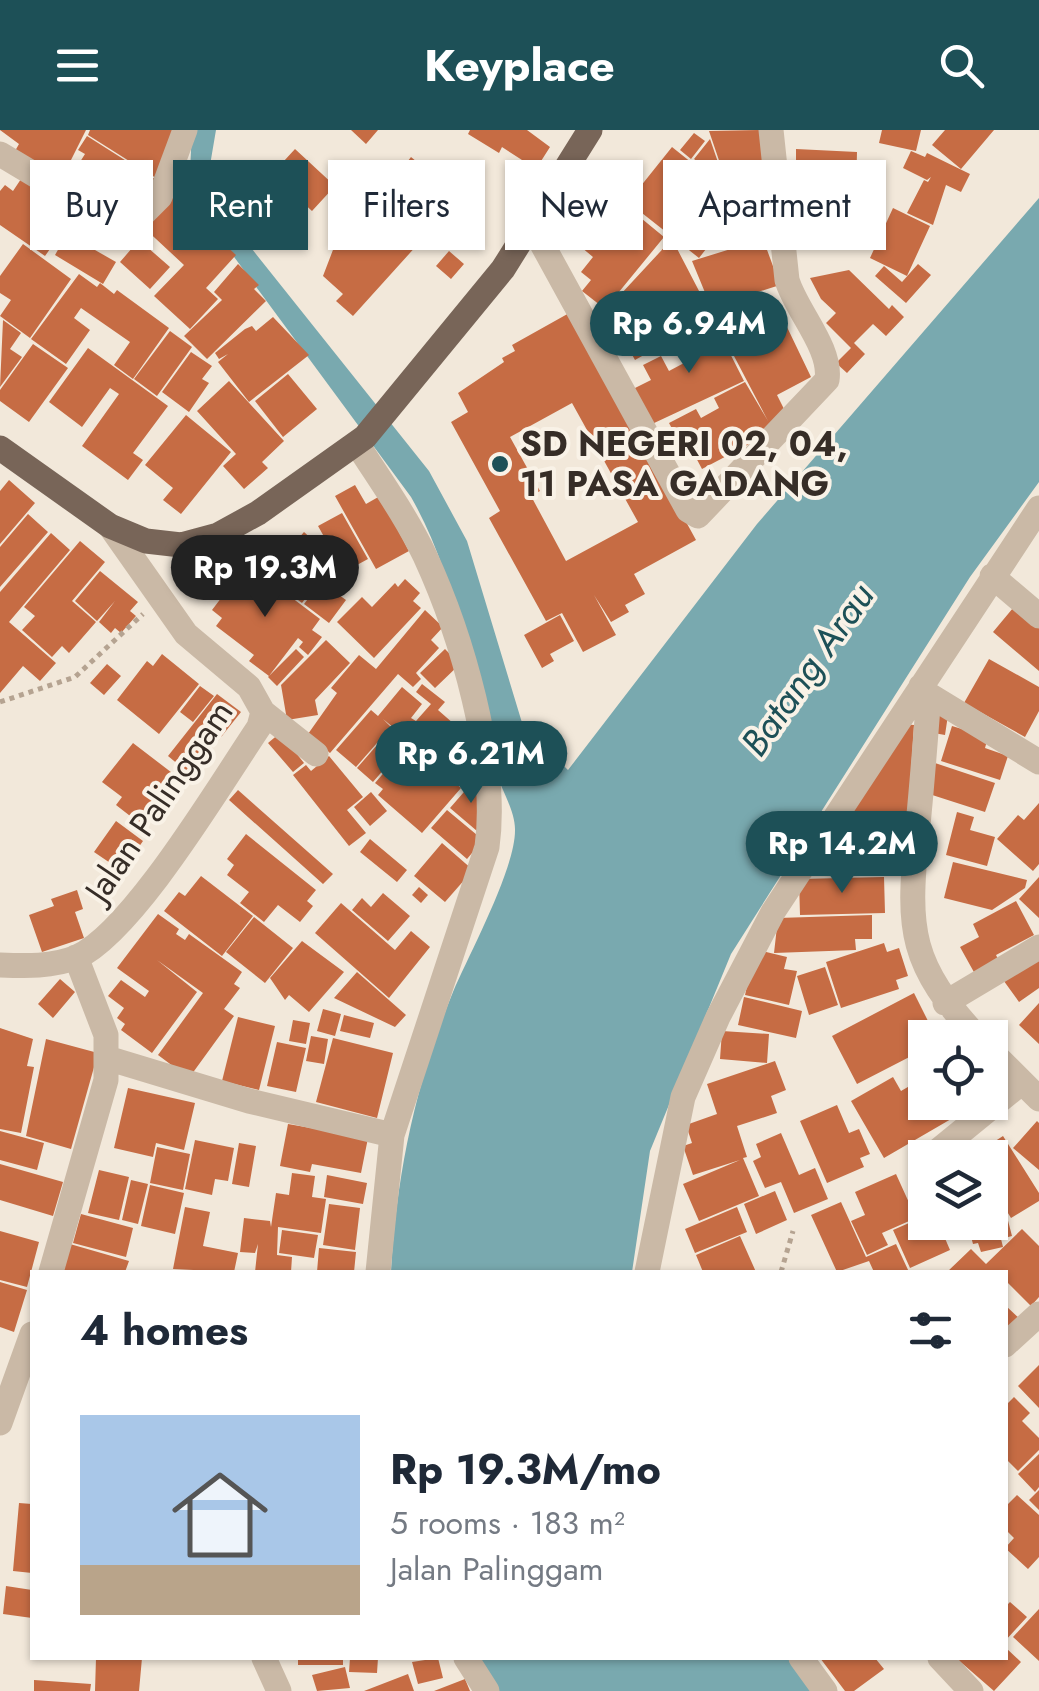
<!DOCTYPE html>
<meta charset="utf-8">
<style>
body{margin:0;font-family:Jost,sans-serif;background:#f6f6f7;color:#1f2937;height:100vh;display:flex;flex-direction:column;font-size:38px;white-space:nowrap}
*{box-sizing:border-box;margin:0}
p{font-size:32px;color:#747a83}
.icon{flex:none;width:55px;height:55px;fill:none;stroke:currentColor;stroke-width:2;stroke-linecap:round;stroke-linejoin:round}
.map{position:relative;flex:1;overflow:hidden}
.panel{position:absolute;left:30px;top:1140px;width:978px;height:390px;display:flex;flex-direction:column;background:#fff;border-radius:0px;box-shadow:0 2px 8px #0004}
.panel>*{flex:none}
.top-card{position:absolute;left:30px;top:30px;width:980px;height:90px;display:flex;gap:20px}
.buttons{position:absolute;left:908px;top:890px;display:grid;gap:20px}
.buttons a{display:grid;place-items:center;width:100px;height:100px;border-radius:0px;background:#fff;box-shadow:0 2px 8px #0004;font-size:50px}
.price{position:absolute;translate:-50% -85px;padding:0 22px;border-radius:35px;background:#1d5057;color:#fff;font-size:32px;line-height:65px;filter:drop-shadow(0 2px 5px #0008)}
.price::after{content:'';position:absolute;left:50%;top:60px;width:30px;height:22px;margin-left:-15px;background:inherit;clip-path:polygon(0 0,100% 0,50% 100%)}
.price.selected{background:#222;color:#fff}
ul{padding:0;list-style:none}
li{display:flex;align-items:center;gap:30px;height:250px;padding:0 50px}
li span{display:grid;place-items:center;flex:none;width:280px;height:200px;border-radius:0px;color:#555}
li>.icon{margin-inline-start:auto}
span .icon{width:120px;height:120px;fill:#fffc;stroke-width:1}
li b{font-size:42px}
h2{display:flex;justify-content:space-between;align-items:center;height:120px;padding:0 50px;font-size:42px}
.tag{padding:0 35px;border-radius:0px;background:#fff;box-shadow:0 2px 8px #0004;font-size:35px;line-height:90px}
.tag.selected{background:#1d5057;color:#fff}
header{display:flex;justify-content:space-between;align-items:center;height:130px;padding:0 50px;background:#1d5057;color:#fff;font-size:45px;font-weight:700}
.map>svg:first-child{display:block}
.water{fill:#79a9af}
.building{fill:#c66c44;fill-rule:evenodd}
.lines{fill:none;stroke-linecap:round;stroke-linejoin:round}
.path{stroke:#b5a391;stroke-width:5;stroke-dasharray:5 5;stroke-linecap:butt}
.minor{stroke:#cab9a6;stroke-width:25}
.major{stroke:#786558;stroke-width:25}
.poi-dot{fill:#1d5057;stroke:#f9f2e7;stroke-width:4}
.labels{text-anchor:middle;dominant-baseline:central;stroke-width:8;stroke-linejoin:round;paint-order:stroke}
.poi-label{font-size:35px;font-weight:bold;fill:#362d27;stroke:#f9f2e7;text-anchor:start}
.street-label{font-size:35px;fill:#362d27;stroke:#f9f2e7}
.water-label{font-size:38px;font-style:italic;fill:#1d5057;stroke:#f9f2e7}
</style>
<header><svg class="icon" aria-label="menu" viewBox="0 0 24 24"><path d="M4 6h16M4 12h16M4 18h16"/></svg>Keyplace<svg class="icon" aria-label="search" viewBox="0 0 24 24"><circle cx="10" cy="10" r="6"/><path d="M15 15l6 6"/></svg></header>
<div class="map">
<svg width="1039" height="1561" viewBox="0 0 1039 1561">
<rect width="100%" height="100%" fill="#f2e8da"/>
<path class="water" d="M 192,0 L 216,0 L 208,47 L 228,89 L 429,341 L 467,411 L 523,596 L 568,640 L 757,394 L 1039,68 L 1039,352 L 970,447 L 731,824 L 650,1021 L 632,1142 L 391,1142 C 396,1047 416,951 453,862 C 469,824 516,738 515,699 C 515,681 501,659 496,641 C 471,550 458,449 411,367 L 201,82 L 189,62 Z
M 474,1528 L 790,1528 L 813,1561 L 495,1561 Z"/>
<path class="building" d="M 0,0 L 86,0 L 63,46 L 15,21 L 19,14 Z
M 90,0 L 181,0 L 156,48 L 88,5 Z
M 351,0 L 378,0 L 366,14 Z
M 470,0 L 527,0 L 550,17 L 536,39 L 502,17 L 499,23 L 468,4 Z
M 759,0 L 771,33 L 725,48 L 709,1 Z
M 882,0 L 921,0 L 916,21 L 879,13 Z
M 945,0 L 994,0 L 961,39 L 932,15 Z
M 694,3 L 705,11 L 691,29 L 680,20 Z
M 87,6 L 158,51 L 137,84 L 124,76 L 122,80 L 73,43 L 85,24 L 78,20 Z
M 710,9 L 721,41 L 716,46 L 694,29 Z
M 672,17 L 742,73 L 699,128 L 628,72 Z
M 295,19 L 335,56 L 312,81 L 272,44 Z
M 796,19 L 857,22 L 856,63 L 879,64 L 879,84 L 855,83 L 855,91 L 814,90 L 815,41 L 796,40 Z
M 911,21 L 925,27 L 927,23 L 970,44 L 961,62 L 946,55 L 933,95 L 907,83 L 924,50 L 928,52 L 931,47 L 927,50 L 903,38 Z
M 411,27 L 478,82 L 453,112 L 387,58 Z
M 25,43 L 78,80 L 45,126 L 0,95 L 0,61 L 5,55 L 13,61 Z
M 362,44 L 428,103 L 353,186 L 336,171 L 343,164 L 323,146 Z
M 170,63 L 236,125 L 206,158 L 218,169 L 190,199 L 154,166 L 184,135 L 141,95 Z
M 619,70 L 664,107 L 605,179 L 582,161 L 591,150 L 581,142 L 593,127 L 581,117 Z
M 893,78 L 930,96 L 907,146 L 870,128 Z
M 67,104 L 116,132 L 103,154 L 55,125 Z
M 672,109 L 711,184 L 774,170 L 811,247 L 777,265 L 788,287 L 772,302 L 702,339 L 694,324 L 687,327 L 669,293 L 696,279 L 701,288 L 719,278 L 714,268 L 745,252 L 768,291 L 713,186 L 635,230 L 607,179 Z
M 763,109 L 780,155 L 711,177 L 692,131 Z
M 139,110 L 170,137 L 150,159 L 120,132 Z
M 23,114 L 71,149 L 30,208 L 0,186 L 11,170 L 0,163 L 0,146 Z
M 449,121 L 464,134 L 451,149 L 436,136 Z
M 238,134 L 259,155 L 254,159 L 266,171 L 207,229 L 184,206 L 222,170 L 214,162 Z
M 918,134 L 931,145 L 906,173 L 875,146 L 884,136 L 902,152 Z
M 849,140 L 889,179 L 892,175 L 904,187 L 886,206 L 873,194 L 854,213 L 865,224 L 847,243 L 836,233 L 851,218 L 826,193 L 836,183 L 821,169 L 810,148 Z
M 79,144 L 97,157 L 100,153 L 114,164 L 117,160 L 169,198 L 133,249 L 114,235 L 130,212 L 81,178 L 74,188 L 90,200 L 66,234 L 31,209 Z
M 571,182 L 696,410 L 634,444 L 645,464 L 625,475 L 629,482 L 611,492 L 594,465 L 616,505 L 583,522 L 562,483 L 546,491 L 489,388 L 500,381 L 451,292 L 468,282 L 458,263 L 504,232 L 502,228 L 515,221 L 512,215 ZM 572,273 L 638,392 L 566,431 L 531,366 L 540,361 L 510,307 Z
M 273,187 L 309,225 L 249,272 L 218,232 L 228,224 L 219,229 L 215,223 L 245,199 L 252,196 L 256,201 Z
M 3,190 L 21,203 L 10,219 L 22,227 L 0,257 Z
M 713,190 L 744,251 L 652,294 L 633,259 L 651,250 L 643,235 L 661,226 L 669,241 L 684,233 L 682,228 L 694,222 L 685,205 Z
M 170,201 L 192,217 L 157,266 L 134,249 Z
M 33,214 L 68,238 L 29,292 L 0,271 L 0,260 Z
M 88,218 L 168,276 L 133,323 L 143,330 L 128,350 L 82,316 L 119,264 L 110,258 L 82,297 L 49,272 Z
M 191,222 L 212,236 L 202,249 L 209,253 L 189,282 L 162,262 Z
M 288,244 L 317,279 L 283,307 L 255,271 Z
M 229,251 L 284,311 L 262,332 L 268,338 L 244,359 L 223,336 L 236,324 L 197,281 Z
M 186,285 L 231,322 L 181,384 L 163,370 L 173,358 L 145,335 Z
M 9,350 L 35,373 L 0,414 L 0,361 Z
M 355,355 L 366,374 L 380,366 L 409,421 L 376,439 L 335,366 Z
M 342,383 L 368,429 L 344,442 L 318,396 Z
M 28,384 L 48,402 L 0,457 L 0,417 Z
M 304,402 L 337,432 L 323,447 L 291,417 Z
M 51,403 L 70,420 L 9,492 L 56,533 L 40,551 L 23,536 L 0,563 L 0,462 Z
M 265,406 L 320,449 L 302,473 L 246,431 Z
M 80,411 L 105,432 L 72,471 L 96,492 L 69,523 L 62,516 L 52,527 L 22,500 L 35,486 L 24,477 Z
M 247,434 L 320,489 L 312,500 L 322,507 L 308,525 L 299,517 L 303,512 L 298,508 L 269,546 L 249,531 L 254,525 L 216,496 L 222,488 L 212,480 Z
M 100,441 L 138,472 L 130,481 L 136,486 L 121,503 L 115,498 L 111,503 L 99,492 L 115,471 L 97,491 L 75,471 Z
M 405,449 L 420,463 L 413,471 L 421,478 L 374,528 L 337,492 L 362,467 L 372,477 L 395,453 L 398,457 Z
M 321,452 L 346,470 L 329,493 L 304,474 Z
M 1018,472 L 1039,490 L 1039,541 L 993,502 Z
M 425,480 L 443,497 L 431,510 L 439,518 L 416,543 L 421,549 L 413,557 L 398,544 L 330,623 L 308,604 L 337,563 L 331,558 L 359,525 L 376,539 Z
M 560,485 L 574,511 L 550,524 L 554,531 L 542,538 L 524,505 Z
M 326,510 L 350,533 L 315,570 L 318,585 L 287,590 L 281,555 Z
M 296,519 L 304,527 L 277,556 L 268,547 Z
M 445,519 L 460,534 L 435,558 L 420,543 Z
M 162,524 L 199,554 L 159,604 L 117,570 L 147,531 L 153,536 Z
M 989,529 L 1039,557 L 1039,581 L 1025,607 L 964,573 Z
M 107,534 L 121,546 L 104,565 L 90,553 Z
M 422,554 L 445,572 L 438,580 L 462,601 L 443,624 L 420,606 L 424,610 L 416,619 L 420,623 L 429,614 L 443,626 L 434,635 L 461,658 L 422,703 L 378,665 L 383,659 L 375,653 L 399,625 L 411,634 L 398,623 L 373,652 L 357,638 L 384,607 L 388,611 L 400,603 L 383,589 L 391,597 L 356,637 L 336,620 L 371,580 L 378,586 L 402,557 L 422,574 L 411,588 L 416,591 L 431,574 L 416,562 Z
M 200,556 L 214,566 L 193,592 L 180,582 Z
M 217,564 L 241,582 L 191,645 L 168,626 Z
M 932,582 L 948,585 L 945,605 L 928,602 Z
M 901,594 L 914,595 L 907,703 L 836,696 Z
M 952,596 L 988,607 L 985,618 L 1008,626 L 1000,650 L 941,631 Z
M 280,603 L 304,633 L 293,642 L 268,613 Z
M 133,613 L 180,649 L 171,661 L 177,665 L 166,680 L 160,676 L 143,696 L 116,675 L 122,667 L 102,652 Z
M 452,618 L 466,629 L 453,645 L 439,634 Z
M 329,626 L 363,667 L 347,680 L 366,703 L 349,716 L 293,645 L 306,635 L 311,641 Z
M 935,633 L 995,653 L 985,682 L 926,663 Z
M 477,647 L 487,689 L 477,701 L 450,678 Z
M 238,660 L 333,744 L 323,754 L 229,670 Z
M 371,662 L 387,681 L 370,696 L 354,677 Z
M 1039,673 L 1039,734 L 1033,741 L 997,709 L 1018,685 L 1024,690 Z
M 447,680 L 483,710 L 467,729 L 431,698 Z
M 957,682 L 974,687 L 970,700 L 995,707 L 987,736 L 946,725 Z
M 116,691 L 143,711 L 122,741 L 94,722 Z
M 246,704 L 316,760 L 307,771 L 313,776 L 300,792 L 278,775 L 264,792 L 240,773 L 249,762 L 227,745 L 234,735 L 227,729 Z
M 883,707 L 885,743 L 814,744 L 814,735 L 831,709 Z
M 370,709 L 407,740 L 397,752 L 360,722 Z
M 442,713 L 473,740 L 445,772 L 414,746 Z
M 953,732 L 1027,750 L 1025,758 L 992,780 L 944,768 Z
M 201,746 L 253,786 L 222,826 L 164,781 L 179,762 L 185,766 Z
M 884,747 L 885,783 L 800,785 L 799,749 Z
M 1039,747 L 1039,788 L 1019,769 Z
M 419,757 L 428,765 L 421,773 L 412,765 Z
M 77,760 L 83,779 L 75,782 L 84,808 L 42,822 L 29,785 L 54,776 L 51,769 Z
M 383,763 L 410,786 L 388,811 L 352,780 L 362,768 L 371,777 Z
M 1016,771 L 1034,805 L 996,825 L 999,831 L 975,844 L 960,817 L 979,807 L 973,794 Z
M 341,773 L 395,820 L 411,801 L 430,817 L 389,868 L 315,803 Z
M 158,784 L 179,799 L 176,804 L 185,810 L 189,804 L 242,842 L 234,854 L 240,858 L 224,879 L 234,886 L 189,948 L 158,925 L 203,863 L 157,830 L 197,862 L 152,923 L 121,900 L 125,894 L 117,888 L 124,878 L 108,866 L 121,850 L 145,867 L 149,861 L 117,838 Z
M 872,785 L 872,809 L 855,809 L 856,820 L 774,823 L 778,788 Z
M 254,787 L 293,818 L 265,853 L 226,822 Z
M 302,811 L 344,842 L 309,882 L 289,865 L 285,870 L 270,848 Z
M 884,813 L 887,822 L 899,818 L 908,846 L 896,850 L 899,859 L 841,878 L 826,832 Z
M 1039,820 L 1039,858 L 1019,872 L 1001,847 Z
M 762,821 L 787,827 L 784,839 L 797,841 L 789,875 L 745,865 L 753,831 Z
M 825,837 L 838,875 L 809,885 L 797,846 Z
M 357,842 L 406,885 L 395,897 L 334,868 Z
M 60,849 L 75,862 L 53,888 L 38,874 Z
M 914,863 L 935,905 L 919,913 L 923,920 L 857,954 L 832,906 Z
M 744,867 L 802,881 L 796,908 L 738,895 Z
M 1039,873 L 1039,914 L 1019,895 Z
M 323,879 L 341,884 L 335,906 L 317,901 Z
M 344,885 L 374,893 L 370,908 L 340,901 Z
M 238,887 L 275,896 L 259,960 L 222,951 Z
M 293,890 L 310,893 L 306,914 L 289,911 Z
M 0,898 L 33,909 L 27,936 L 34,937 L 21,1003 L 0,999 Z
M 722,901 L 769,904 L 767,933 L 720,929 Z
M 311,906 L 328,909 L 324,934 L 306,931 Z
M 333,908 L 393,923 L 377,988 L 316,972 Z
M 46,909 L 98,923 L 71,1019 L 26,1006 Z
M 277,912 L 306,918 L 296,962 L 267,956 Z
M 775,931 L 786,960 L 771,966 L 777,983 L 737,996 L 747,1027 L 743,1028 L 759,1066 L 699,1091 L 683,1054 L 740,1030 L 693,1045 L 683,1016 L 692,1013 L 686,995 L 717,984 L 707,954 Z
M 893,947 L 901,961 L 925,947 L 925,972 L 966,972 L 970,978 L 884,1028 L 851,971 Z
M 128,958 L 195,973 L 184,1020 L 156,1013 L 153,1027 L 114,1018 Z
M 837,975 L 849,1003 L 859,999 L 870,1024 L 860,1028 L 864,1037 L 827,1053 L 800,991 Z
M 1037,991 L 1039,993 L 1039,1040 L 1013,1018 Z
M 288,994 L 368,1008 L 361,1043 L 312,1034 L 310,1042 L 280,1036 Z
M 0,1001 L 44,1013 L 37,1040 L 0,1030 Z
M 781,1003 L 799,1045 L 815,1038 L 828,1069 L 794,1083 L 781,1052 L 765,1058 L 753,1031 L 761,1027 L 756,1014 Z
M 1003,1006 L 1039,1063 L 1039,1071 L 1011,1088 L 990,1054 L 990,1028 L 969,1028 Z
M 195,1010 L 234,1018 L 228,1051 L 215,1049 L 212,1065 L 185,1059 Z
M 239,1013 L 256,1016 L 249,1057 L 232,1054 Z
M 157,1017 L 190,1024 L 183,1060 L 150,1053 Z
M 0,1034 L 63,1052 L 53,1086 L 0,1070 Z
M 99,1040 L 129,1047 L 119,1090 L 88,1083 Z
M 292,1043 L 315,1046 L 312,1067 L 326,1069 L 321,1103 L 278,1097 L 277,1125 L 292,1127 L 291,1142 L 255,1142 L 258,1114 L 255,1123 L 240,1122 L 244,1088 L 270,1091 L 271,1097 L 276,1063 L 289,1065 Z
M 896,1044 L 916,1088 L 882,1103 L 888,1115 L 867,1125 L 851,1091 L 865,1085 L 855,1062 Z
M 327,1045 L 367,1053 L 363,1074 L 324,1067 Z
M 131,1050 L 148,1054 L 138,1094 L 122,1090 Z
M 150,1055 L 184,1063 L 175,1104 L 141,1096 Z
M 775,1061 L 787,1090 L 756,1104 L 744,1074 Z
M 841,1072 L 866,1127 L 896,1114 L 909,1142 L 874,1142 L 869,1131 L 837,1142 L 811,1085 Z
M 329,1074 L 360,1078 L 355,1120 L 323,1115 Z
M 185,1077 L 210,1082 L 203,1116 L 238,1123 L 234,1142 L 173,1139 Z
M 737,1077 L 747,1102 L 695,1123 L 685,1099 Z
M 1005,1079 L 1012,1106 L 1001,1109 L 1003,1117 L 981,1122 L 978,1113 L 973,1114 L 967,1092 L 990,1092 L 990,1082 Z
M 81,1084 L 133,1098 L 126,1127 L 73,1113 Z
M 925,1086 L 925,1092 L 938,1092 L 950,1120 L 910,1138 L 893,1100 Z
M 1022,1099 L 1039,1116 L 1039,1167 L 1031,1176 L 1005,1150 L 1005,1142 L 947,1142 L 971,1119 L 986,1134 Z
M 282,1100 L 318,1105 L 314,1128 L 279,1123 Z
M 0,1101 L 39,1112 L 27,1157 L 0,1150 Z
M 740,1106 L 756,1142 L 703,1142 L 696,1125 Z
M 70,1114 L 129,1131 L 125,1142 L 62,1142 Z
M 319,1118 L 356,1122 L 354,1142 L 317,1142 Z
M 0,1152 L 27,1160 L 14,1202 L 0,1197 Z
M 1005,1175 L 1020,1189 L 1005,1204 Z
M 1039,1235 L 1039,1278 L 1018,1256 Z
M 1014,1267 L 1030,1283 L 1022,1291 L 1039,1308 L 1039,1320 L 1018,1341 L 1005,1328 L 1005,1276 Z
M 1039,1324 L 1039,1357 L 1035,1362 L 1018,1344 Z
M 1039,1360 L 1039,1380 L 1029,1370 Z
M 1017,1365 L 1039,1385 L 1039,1427 L 1028,1439 L 1005,1418 L 1014,1408 L 1005,1399 L 1005,1377 Z
M 19,1373 L 32,1374 L 32,1443 L 13,1441 Z
M 6,1456 L 32,1460 L 32,1488 L 3,1484 Z
M 1010,1472 L 1027,1487 L 1005,1511 L 1005,1477 Z
M 1039,1479 L 1039,1531 L 1013,1507 Z
M 1005,1517 L 1021,1532 L 994,1561 L 956,1528 L 1005,1528 Z
M 96,1528 L 142,1528 L 139,1561 L 95,1561 Z
M 298,1528 L 343,1528 L 343,1535 L 298,1535 Z
M 350,1528 L 378,1528 L 377,1543 L 349,1542 Z
M 438,1528 L 443,1548 L 418,1554 L 412,1532 Z
M 820,1528 L 875,1528 L 884,1539 L 854,1561 L 845,1561 Z
M 345,1537 L 350,1558 L 317,1561 L 312,1545 Z
M 408,1544 L 414,1561 L 364,1561 Z
M 465,1549 L 470,1561 L 434,1561 Z
M 34,1550 L 91,1554 L 90,1561 L 34,1561 Z"/>
<g class="lines">
<path class="path" d="M 0,572 L 75,547 L 143,484
M 781,1142 L 793,1101"/>
<path class="minor" d="M 0,24 L 107,88 L 135,92 L 160,67 L 185,0
M 530,92 L 688,380 L 698,386 L 827,250 C 832,218 796,181 787,150 L 771,0
M 357,314 C 380,350 406,386 425,426 C 461,504 499,631 487,717 L 392,1005 L 378,1142
M 992,446 L 1039,486
M 921,556 L 929,565 C 925,612 922,658 917,704 C 907,802 910,834 978,908
M 929,565 L 1039,632
M 263,582 L 316,624
M 0,835 C 26,836 52,837 77,827 C 133,802 221,653 259,597 L 263,582 L 249,557 L 186,504 L 110,396
M 945,873 L 1039,817
M 990,920 L 1039,969
M 107,928 L 249,971 L 392,1005
M 929,1028 L 1021,953
M 51,1142 L 106,950 L 106,905 L 76,827
M 647,1142 L 683,967 L 718,887 L 773,782 L 1039,378
M 1005,1215 L 1039,1184
M 0,1293 L 32,1204
M 264,1528 L 279,1561
M 466,1528 L 487,1561
M 801,1528 L 825,1561
M 940,1528 L 971,1561"/>
<path class="major" d="M 0,318 L 110,396 L 146,411 L 181,415 L 218,405 L 258,383 L 365,307 L 503,139 L 590,0"/>
</g>
<circle class="poi-dot" cx="500" cy="334" r="10"/>
<g class="labels">
<g class="poi-label">
<text x="520" y="314">SD NEGERI 02, 04,<tspan x="520" dy="40">11 PASA GADANG</tspan></text>
</g>
<g class="street-label">
<text transform="translate(159 671) rotate(-56)">Jalan Palinggam</text>
</g>
<g class="water-label">
<text transform="translate(807 539) rotate(-55)">Batang Arau</text>
</g>
</g>
</svg>
<div class="buttons">
<a><svg class="icon" aria-label="locate" viewBox="0 0 24 24"><circle cx="12" cy="12" r="6"/><path d="M12 2v4M12 18v4M2 12h4M18 12h4"/></svg></a>
<a><svg class="icon" aria-label="layers" viewBox="0 0 24 24"><path d="M12 4l9 5-9 5-9-5zM3 14l9 5 9-5"/></svg></a>
</div>
<b class="price" style="left:689px;top:246px">Rp 6.94M</b>
<b class="price selected" style="left:265px;top:490px">Rp 19.3M</b>
<b class="price" style="left:471px;top:676px">Rp 6.21M</b>
<b class="price" style="left:842px;top:766px">Rp 14.2M</b>
<div class="top-card">
<a class="tag">Buy</a>
<a class="tag selected">Rent</a>
<a class="tag">Filters</a>
<a class="tag">New</a>
<a class="tag">Apartment</a>
</div>
<section class="panel">
<h2>4 homes<svg class="icon" aria-label="filters" viewBox="0 0 24 24"><path d="M4 7h16M4 17h16"/><circle cx="9" cy="7" r="2"/><circle cx="15" cy="17" r="2"/></svg></h2>
<ul>
<li><span style="background:linear-gradient(#a9c7e8 75%,#b9a48a 0)"><svg class="icon" aria-label="home" viewBox="0 0 24 24"><path d="M3 11l9-7 9 7M6 9v11h12V9"/></svg></span><div><b>Rp 19.3M/mo</b><p>5 rooms · 183 m²</p><p>Jalan Palinggam</p></div></li>
</ul>
</section>
</div>
